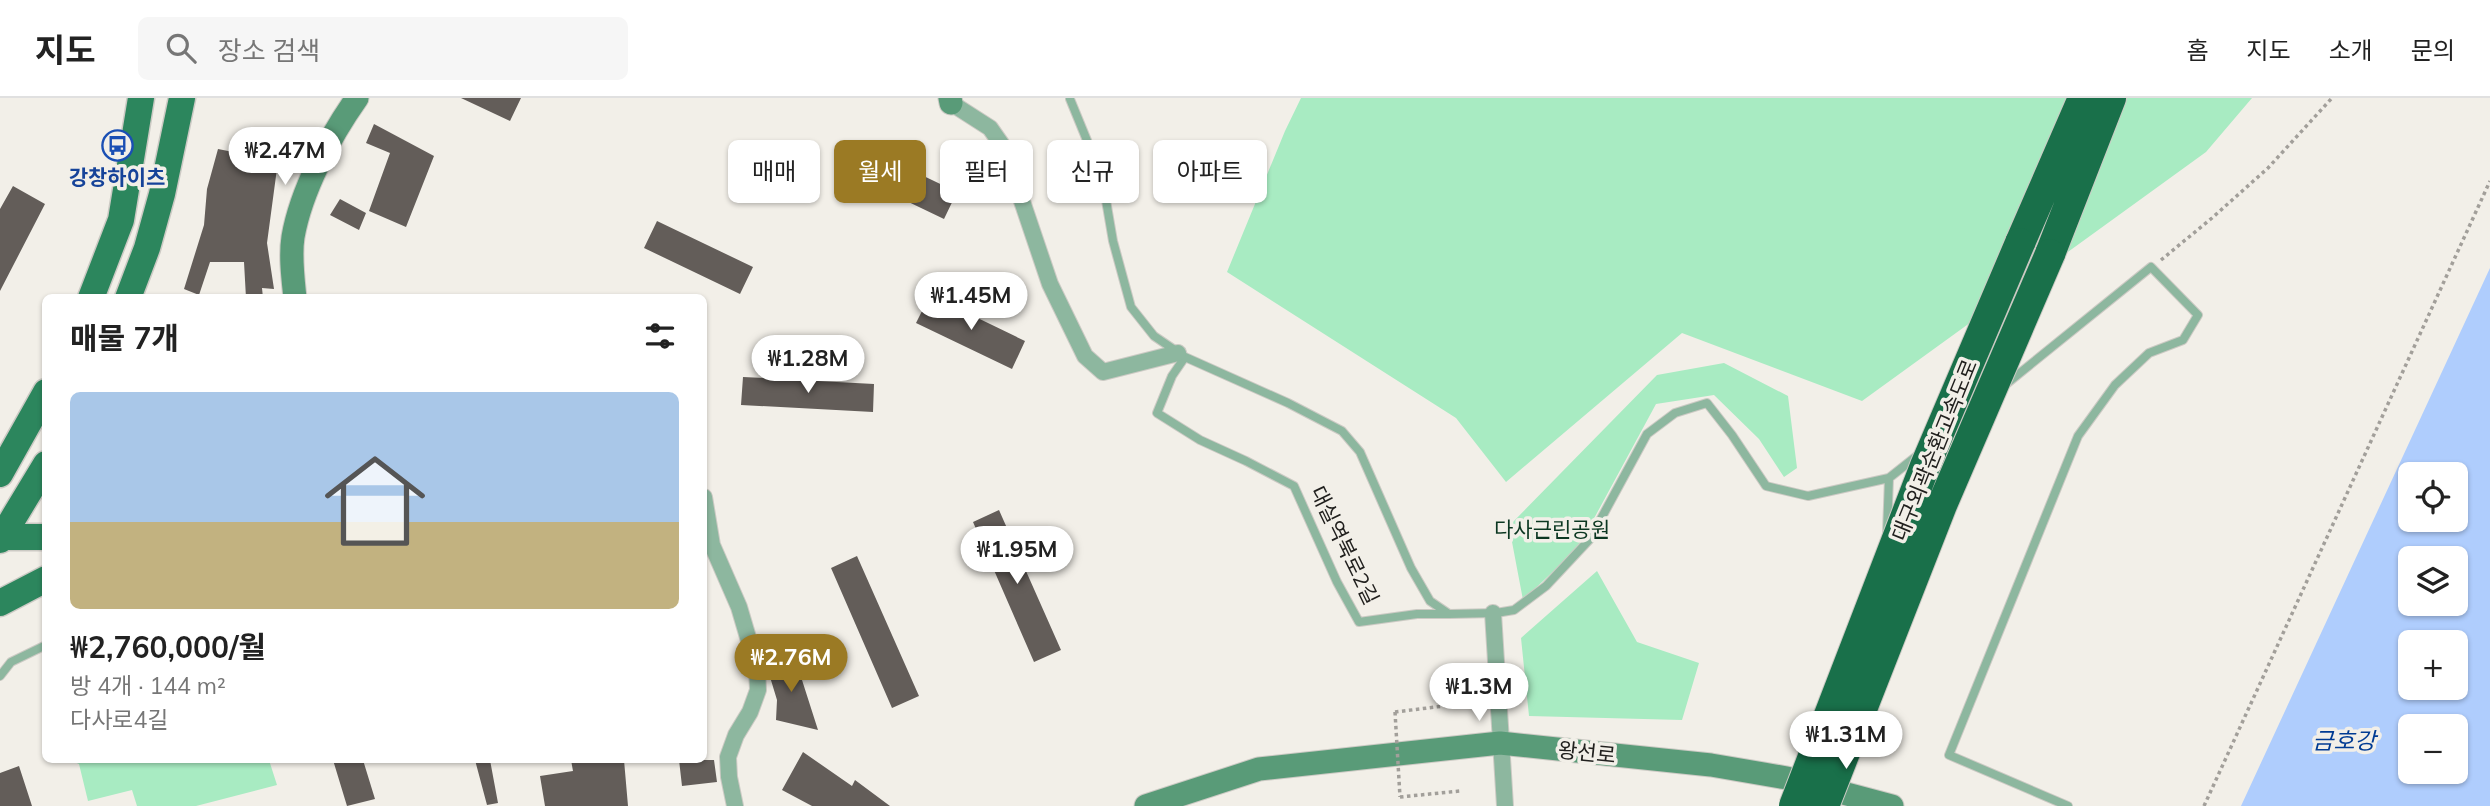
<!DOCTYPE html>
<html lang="ko">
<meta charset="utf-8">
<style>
body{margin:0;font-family:Mulish,"Noto Sans KR",sans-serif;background:#f6f6f6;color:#222;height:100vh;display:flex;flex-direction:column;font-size:26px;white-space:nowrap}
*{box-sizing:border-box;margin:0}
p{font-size:23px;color:#767676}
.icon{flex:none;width:38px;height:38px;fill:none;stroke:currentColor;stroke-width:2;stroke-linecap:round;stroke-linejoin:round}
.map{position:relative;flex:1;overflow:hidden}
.sheet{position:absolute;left:42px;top:196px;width:665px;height:469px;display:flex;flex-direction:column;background:#fff;border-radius:10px;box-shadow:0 2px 5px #0004}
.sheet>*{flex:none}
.guide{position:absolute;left:728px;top:42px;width:665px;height:63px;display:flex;gap:14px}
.tools{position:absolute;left:2398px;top:364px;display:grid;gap:14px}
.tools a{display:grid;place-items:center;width:70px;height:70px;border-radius:10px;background:#fff;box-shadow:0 2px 5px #0004;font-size:35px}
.price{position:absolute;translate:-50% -60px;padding:0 16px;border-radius:24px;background:#fff;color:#222;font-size:23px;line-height:46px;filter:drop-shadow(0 2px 4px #0008)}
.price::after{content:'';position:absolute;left:50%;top:42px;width:21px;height:16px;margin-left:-10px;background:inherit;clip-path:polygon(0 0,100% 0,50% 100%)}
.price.current{background:#9b7a24;color:#fff}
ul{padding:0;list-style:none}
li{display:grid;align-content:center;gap:14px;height:371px;padding:0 28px}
li span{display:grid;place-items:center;height:217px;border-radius:10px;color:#555}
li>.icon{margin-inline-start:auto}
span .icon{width:126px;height:126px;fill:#fffc;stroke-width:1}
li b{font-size:30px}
h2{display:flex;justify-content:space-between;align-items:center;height:84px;padding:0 28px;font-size:30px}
.chip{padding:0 24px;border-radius:10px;background:#fff;box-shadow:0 2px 5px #0004;font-size:24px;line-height:63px}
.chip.current{background:#9b7a24;color:#fff}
header{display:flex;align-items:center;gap:42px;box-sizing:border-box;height:98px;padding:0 35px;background:#fff;border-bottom:2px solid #e0e0e0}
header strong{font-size:33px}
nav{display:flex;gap:38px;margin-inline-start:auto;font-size:24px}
.search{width:490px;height:63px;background:#f6f6f6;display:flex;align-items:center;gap:18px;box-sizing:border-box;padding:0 24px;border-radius:10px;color:#767676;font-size:26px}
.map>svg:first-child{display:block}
.green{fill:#a8ebc2}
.water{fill:#afcdfd;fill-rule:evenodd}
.building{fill:#635d59}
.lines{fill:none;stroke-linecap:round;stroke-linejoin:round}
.lane-casing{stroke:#cccac4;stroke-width:10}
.street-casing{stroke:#cccac4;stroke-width:18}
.secondary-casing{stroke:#cccac4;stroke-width:25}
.primary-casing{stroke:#cccac4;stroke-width:29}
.highway-casing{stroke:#cccac4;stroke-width:32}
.path{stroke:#a29f9a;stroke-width:3.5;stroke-dasharray:3.5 3.5;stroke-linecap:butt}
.lane{stroke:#8db79f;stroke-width:8}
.street{stroke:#8db79f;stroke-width:16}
.secondary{stroke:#599b78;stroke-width:23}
.primary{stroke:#2c865d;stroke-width:26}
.highway{stroke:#19704a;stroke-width:30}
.highway-bridge-casing{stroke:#cccac4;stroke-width:32;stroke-linecap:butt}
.path-bridge{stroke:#a29f9a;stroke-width:3.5;stroke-dasharray:3.5 3.5;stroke-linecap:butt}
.highway-bridge{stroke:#19704a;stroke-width:30}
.labels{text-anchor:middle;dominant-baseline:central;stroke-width:7;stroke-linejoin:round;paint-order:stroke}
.transit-label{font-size:21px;font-weight:bold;fill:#164399;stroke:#f2efe8}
.street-label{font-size:21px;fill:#21201e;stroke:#f2efe8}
.park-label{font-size:21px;fill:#0b3721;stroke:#f2efe8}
.water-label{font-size:23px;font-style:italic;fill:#003b93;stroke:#f2efe8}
</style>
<header>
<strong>지도</strong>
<div class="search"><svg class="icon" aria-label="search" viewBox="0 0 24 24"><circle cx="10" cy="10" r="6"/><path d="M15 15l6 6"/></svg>장소 검색</div>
<nav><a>홈</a><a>지도</a><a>소개</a><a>문의</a></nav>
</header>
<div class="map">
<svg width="2490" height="708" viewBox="0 0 2490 708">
<rect width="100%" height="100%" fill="#f2efe8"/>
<path class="green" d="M 1301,0 L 2252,0 L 2206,54 L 1862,303 L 1682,235 L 1506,384 L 1456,320 L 1227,174 L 1285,33 Z
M 1724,265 L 1788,298 L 1797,370 L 1784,379 L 1759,341 L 1714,297 L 1656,306 L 1578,450 L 1523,502 L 1509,428 L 1657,277 Z
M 1597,473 L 1637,544 L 1699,565 L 1682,622 L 1529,618 L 1521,540 Z
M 70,662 L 269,662 L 277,687 L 196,708 L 137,708 L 132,692 L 88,703 L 79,666 Z"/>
<path class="water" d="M 2490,170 L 2490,708 L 2241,708 ZM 2410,376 L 2455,376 L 2455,422 L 2410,422 ZM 2410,460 L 2455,460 L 2455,506 L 2410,506 ZM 2410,544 L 2455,544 L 2455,590 L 2410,590 ZM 2410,628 L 2455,628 L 2455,674 L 2410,674 Z"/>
<path class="building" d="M 461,0 L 521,0 L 510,23 Z
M 374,26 L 434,58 L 406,129 L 369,113 L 390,55 L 366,45 Z
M 861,48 L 957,94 L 944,121 L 848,75 Z
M 218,51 L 278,63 L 267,145 L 274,191 L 262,190 L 263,200 L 246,200 L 244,164 L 210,164 L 199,197 L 184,191 L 204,127 L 207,91 Z
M 13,88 L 45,106 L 0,193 L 0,111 Z
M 340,101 L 366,115 L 359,132 L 330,117 Z
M 657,123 L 753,169 L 740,196 L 644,150 Z
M 930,197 L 1025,243 L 1012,271 L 916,225 Z
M 743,279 L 874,286 L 873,314 L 741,307 Z
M 999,412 L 1061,552 L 1034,564 L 973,424 Z
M 857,458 L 919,598 L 892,610 L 831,470 Z
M 794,557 L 818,632 L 776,622 L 777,602 L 767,569 Z
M 803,654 L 852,688 L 855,682 L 890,708 L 812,708 L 782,692 Z
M 333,662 L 363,662 L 375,701 L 347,708 Z
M 475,662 L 490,662 L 498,705 L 487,707 Z
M 571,662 L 624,662 L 628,708 L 545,708 L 540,678 L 573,673 Z
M 679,662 L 714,662 L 717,684 L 682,688 Z
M 19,668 L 32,708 L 0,708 L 0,675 Z"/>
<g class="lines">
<defs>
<path id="lane" d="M 1070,1 L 1102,79 L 1113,143 L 1131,209 L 1154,238 L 1185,259 L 1288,305 L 1342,333 L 1360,354 L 1411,470 L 1430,503 L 1449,516 L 1496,515 L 1514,512 L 1546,488 L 1590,441 L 1647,336 L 1675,315 L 1707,305 L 1732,337 L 1766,388 L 1808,398 L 1889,380
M 1185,259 L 1172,278 L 1157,315 L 1200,342 L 1246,363 L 1294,388 L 1337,484 L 1359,524 L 1417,516 L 1449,516
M 2005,287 L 2151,169 L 2198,217 L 2183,242 L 2149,255 L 2115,287 L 2078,338 L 1949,657 L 2068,708
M 1887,435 L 1889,380 L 1918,357
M 0,578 L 11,564 L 46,547"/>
<path id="street" d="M 951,5 L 990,30 L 1004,50 L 1050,186 L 1085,258 L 1103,274 L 1178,255
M 704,399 L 712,447 L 739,509 L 757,570 L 758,592 L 750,614 L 736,637 L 728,659 L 729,679 L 735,708
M 1493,515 L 1505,708"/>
<path id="secondary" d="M 950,0 L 951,5
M 295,200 C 293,181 290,158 293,139 C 301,93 330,38 357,0
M 1146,708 L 1259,671 L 1500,645 L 1711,667 L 1787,680 L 1892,708"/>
<path id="primary" d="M 91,200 L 121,122 L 141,0
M 128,200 L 147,150 L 162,96 L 182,0
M 0,376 L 46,294
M 0,439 L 46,439
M 0,442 L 46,366
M 0,505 L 46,481"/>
<path id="highway" d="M 2020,145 L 2083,0
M 2050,156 L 2111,0"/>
</defs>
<use href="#lane" class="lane-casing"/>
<use href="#street" class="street-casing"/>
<use href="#secondary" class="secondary-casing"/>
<use href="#primary" class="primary-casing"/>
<use href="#highway" class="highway-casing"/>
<path class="path" d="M 2161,162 L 2212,120 L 2268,70 L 2332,0
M 1395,614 L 1452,607
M 1400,699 L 1460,693
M 2204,708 L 2490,83"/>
<use href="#lane" class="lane"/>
<use href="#street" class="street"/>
<use href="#secondary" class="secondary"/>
<use href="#primary" class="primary"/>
<use href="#highway" class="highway"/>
<defs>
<path id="highway-bridge" d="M 1794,708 L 1925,368 L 2020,145
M 1824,708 L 1942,407 L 2050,156"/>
</defs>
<use href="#highway-bridge" class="highway-bridge-casing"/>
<path class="path-bridge" d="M 1395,614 L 1400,699"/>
<use href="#highway-bridge" class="highway-bridge"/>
</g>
<defs>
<symbol id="bus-ring" viewBox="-11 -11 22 22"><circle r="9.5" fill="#f2efe8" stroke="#1a4fb4" stroke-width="1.5"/><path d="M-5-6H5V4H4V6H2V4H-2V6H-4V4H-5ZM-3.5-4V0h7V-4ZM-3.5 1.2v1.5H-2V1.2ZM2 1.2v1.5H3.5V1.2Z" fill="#1a4fb4"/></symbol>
</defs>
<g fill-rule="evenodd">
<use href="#bus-ring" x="100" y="30" width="35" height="35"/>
</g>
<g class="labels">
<g class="transit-label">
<text x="117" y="79">강창하이츠</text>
</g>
<g class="street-label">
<text transform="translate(1934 352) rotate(-68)">대구외곽순환고속도로</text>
<text transform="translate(1345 447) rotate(64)">대실역북로2길</text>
<text transform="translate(1587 654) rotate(6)">왕선로</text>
</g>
<g class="park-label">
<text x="1552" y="431">다사근린공원</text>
</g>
<g class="water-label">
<text x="2344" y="642">금호강</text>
</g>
</g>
</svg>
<div class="tools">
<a><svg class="icon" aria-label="locate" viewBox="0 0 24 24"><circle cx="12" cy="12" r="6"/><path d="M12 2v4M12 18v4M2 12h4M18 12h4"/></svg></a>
<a><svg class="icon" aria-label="layers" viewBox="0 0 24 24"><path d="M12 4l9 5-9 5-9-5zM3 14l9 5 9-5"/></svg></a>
<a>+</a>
<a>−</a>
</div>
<b class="price" style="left:285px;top:89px">₩2.47M</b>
<b class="price" style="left:971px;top:234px">₩1.45M</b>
<b class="price" style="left:808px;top:297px">₩1.28M</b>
<b class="price" style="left:1017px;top:488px">₩1.95M</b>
<b class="price current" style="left:791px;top:596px">₩2.76M</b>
<b class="price" style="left:1479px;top:625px">₩1.3M</b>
<b class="price" style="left:1846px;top:673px">₩1.31M</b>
<div class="guide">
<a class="chip">매매</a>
<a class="chip current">월세</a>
<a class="chip">필터</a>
<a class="chip">신규</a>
<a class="chip">아파트</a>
</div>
<section class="sheet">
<h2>매물 7개<svg class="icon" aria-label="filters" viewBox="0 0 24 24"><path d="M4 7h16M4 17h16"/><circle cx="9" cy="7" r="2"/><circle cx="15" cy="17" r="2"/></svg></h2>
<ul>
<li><span style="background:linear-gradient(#a9c7e8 60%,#c2b280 0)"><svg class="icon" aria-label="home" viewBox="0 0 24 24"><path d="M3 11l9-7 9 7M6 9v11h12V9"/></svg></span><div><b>₩2,760,000/월</b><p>방 4개 · 144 m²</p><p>다사로4길</p></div></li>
</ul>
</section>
</div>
